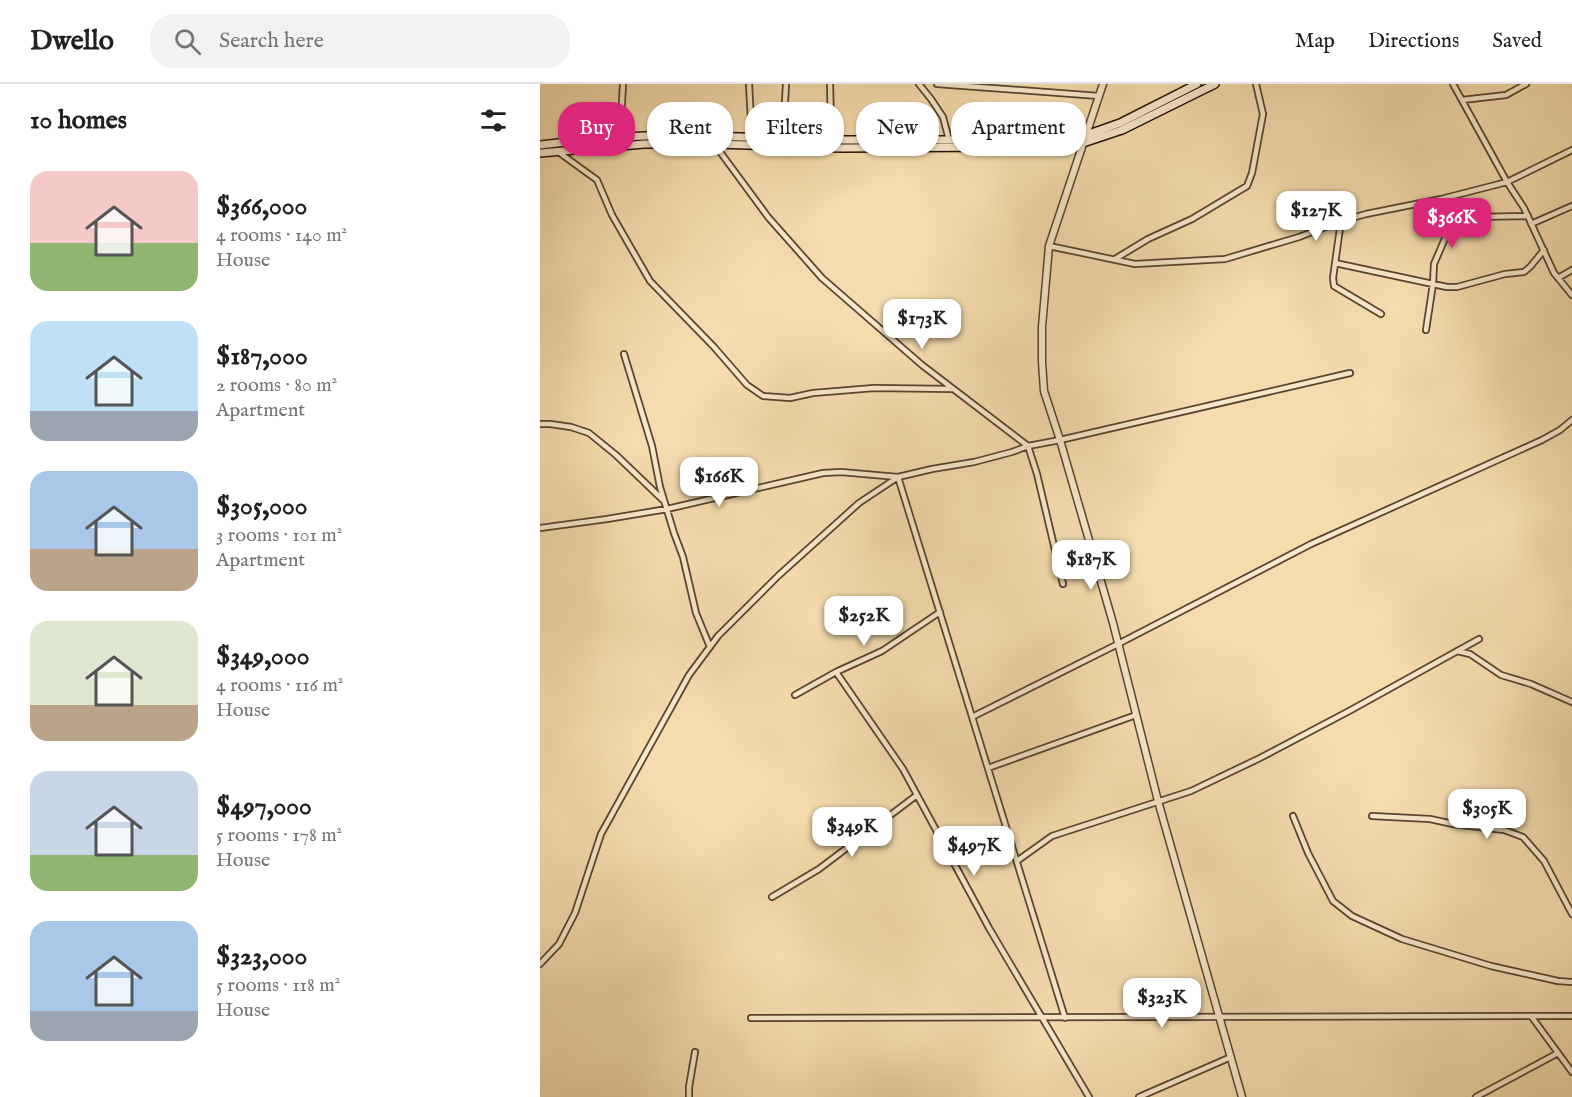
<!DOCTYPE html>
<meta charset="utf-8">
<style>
body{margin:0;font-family:"IM FELL English",serif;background:#f2f2f2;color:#202124;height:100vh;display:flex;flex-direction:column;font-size:22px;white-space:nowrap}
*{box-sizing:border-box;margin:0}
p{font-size:20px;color:#757577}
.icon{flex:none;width:33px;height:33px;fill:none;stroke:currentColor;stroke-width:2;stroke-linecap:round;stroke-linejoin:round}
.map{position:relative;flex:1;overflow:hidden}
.drawer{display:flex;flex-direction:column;background:#fff;width:540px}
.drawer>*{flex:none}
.guide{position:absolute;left:18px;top:18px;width:570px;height:54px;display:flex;gap:12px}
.price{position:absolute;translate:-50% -51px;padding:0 14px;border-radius:12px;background:#fff;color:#222;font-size:20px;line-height:39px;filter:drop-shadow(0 2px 3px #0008)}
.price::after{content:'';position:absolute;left:50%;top:36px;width:18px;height:14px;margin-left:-9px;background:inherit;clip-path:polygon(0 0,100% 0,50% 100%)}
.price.active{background:#db2777;color:#fff}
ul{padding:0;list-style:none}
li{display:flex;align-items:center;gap:18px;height:150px;padding:0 30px}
li span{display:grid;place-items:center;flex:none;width:168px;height:120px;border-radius:18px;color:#555}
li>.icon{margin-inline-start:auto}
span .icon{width:72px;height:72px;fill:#fffc;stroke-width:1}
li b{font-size:26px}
h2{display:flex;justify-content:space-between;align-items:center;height:72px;padding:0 30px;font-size:26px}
.tag{padding:0 21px;border-radius:24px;background:#fff;box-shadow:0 2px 4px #0004;font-size:21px;line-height:54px}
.tag.active{background:#db2777;color:#fff}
header{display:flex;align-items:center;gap:36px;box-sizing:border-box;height:84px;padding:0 30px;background:#fff;border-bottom:2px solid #e0e0e0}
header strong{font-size:28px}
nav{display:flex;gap:33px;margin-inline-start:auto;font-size:21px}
.search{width:420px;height:54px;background:#f2f2f2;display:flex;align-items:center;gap:15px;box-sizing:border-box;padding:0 21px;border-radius:24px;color:#757577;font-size:22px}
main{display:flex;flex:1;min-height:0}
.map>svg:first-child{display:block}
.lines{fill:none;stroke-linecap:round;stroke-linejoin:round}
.minor-casing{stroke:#58442f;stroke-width:8}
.tertiary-casing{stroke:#58442f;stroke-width:9}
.secondary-casing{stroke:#241205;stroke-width:10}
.minor{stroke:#f8e8ca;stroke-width:4.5}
.tertiary{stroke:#f8e8ca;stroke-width:6}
.secondary{stroke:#f8e8ca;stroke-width:7}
</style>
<header>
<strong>Dwello</strong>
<div class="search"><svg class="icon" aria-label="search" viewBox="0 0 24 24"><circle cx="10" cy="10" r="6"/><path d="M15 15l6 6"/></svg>Search here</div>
<nav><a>Map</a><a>Directions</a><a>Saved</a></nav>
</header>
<main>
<section class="drawer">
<h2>10 homes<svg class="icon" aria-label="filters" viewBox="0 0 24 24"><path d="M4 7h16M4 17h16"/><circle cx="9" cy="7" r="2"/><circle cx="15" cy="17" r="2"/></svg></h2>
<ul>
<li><span style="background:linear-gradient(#f6c9c9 60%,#8fb573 0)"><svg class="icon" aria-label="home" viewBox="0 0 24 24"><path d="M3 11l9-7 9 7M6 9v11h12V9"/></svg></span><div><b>$366,000</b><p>4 rooms · 140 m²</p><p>House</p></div></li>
<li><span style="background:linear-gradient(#bfe0f5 75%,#9aa5b1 0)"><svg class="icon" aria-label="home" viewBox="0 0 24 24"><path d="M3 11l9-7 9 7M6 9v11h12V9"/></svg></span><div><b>$187,000</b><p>2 rooms · 80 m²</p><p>Apartment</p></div></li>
<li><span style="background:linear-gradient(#a9c7e8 65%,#b9a48a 0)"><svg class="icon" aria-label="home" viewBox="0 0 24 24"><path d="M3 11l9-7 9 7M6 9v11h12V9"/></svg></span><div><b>$305,000</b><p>3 rooms · 101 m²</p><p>Apartment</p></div></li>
<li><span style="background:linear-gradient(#dfe7d0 70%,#b9a48a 0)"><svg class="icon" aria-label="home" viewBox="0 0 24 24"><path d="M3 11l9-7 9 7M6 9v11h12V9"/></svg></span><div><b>$349,000</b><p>4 rooms · 116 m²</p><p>House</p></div></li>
<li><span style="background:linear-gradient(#c9d6e8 70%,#8fb573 0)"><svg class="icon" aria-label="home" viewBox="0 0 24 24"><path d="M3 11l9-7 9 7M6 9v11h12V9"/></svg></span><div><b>$497,000</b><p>5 rooms · 178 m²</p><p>House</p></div></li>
<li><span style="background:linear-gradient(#a9c7e8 75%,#9aa5b1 0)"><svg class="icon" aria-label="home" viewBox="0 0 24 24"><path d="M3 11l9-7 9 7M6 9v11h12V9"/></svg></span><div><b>$323,000</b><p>5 rooms · 118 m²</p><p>House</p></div></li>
</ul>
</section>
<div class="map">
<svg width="1032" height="1013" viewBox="0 0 1032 1013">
<rect width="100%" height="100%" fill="#f5dcae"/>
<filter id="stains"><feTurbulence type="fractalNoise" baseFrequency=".00333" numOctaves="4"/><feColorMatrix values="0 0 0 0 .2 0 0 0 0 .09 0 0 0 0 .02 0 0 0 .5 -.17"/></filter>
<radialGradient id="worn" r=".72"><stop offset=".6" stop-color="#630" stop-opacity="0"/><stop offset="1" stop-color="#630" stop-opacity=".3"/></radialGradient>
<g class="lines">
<defs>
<path id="minor" d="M 209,0 L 212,54
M 290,0 L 291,39 L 295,57
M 379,0 L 391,15 L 403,33 L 409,56
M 397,0 L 559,12
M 913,0 L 967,98 L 984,124 L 1014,189 L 1032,211
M 922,16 L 966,11 L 986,0
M 80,53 L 83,0
M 243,55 L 246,0
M 175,61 L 228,133 L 282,194 L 382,281 L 488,362 L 497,390 L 523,500
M 17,67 L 57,96 L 72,131 L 110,197 L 174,263 L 207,301 L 223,312 L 250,314 L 273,309 L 334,304 L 413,305
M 801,137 L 793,194 L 794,202 L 841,230
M 991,140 L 1032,122
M 509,162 L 595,180 L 685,175 L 759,153 L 801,137 L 826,130 L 901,115 L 967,98 L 1032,66
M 575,175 L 608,155 L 652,135 L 707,102 L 712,89 L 723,30 L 716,0
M 795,179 L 907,203 L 917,203 L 965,190 L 984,188 L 990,183 L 1004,166
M 1018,194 L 1032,186
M 886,246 L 893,200 L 894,180 L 906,152 L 920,137 L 926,135 L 936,133 L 988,132
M 84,270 L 112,362 L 120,403 L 134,449 L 143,473 L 156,529 L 170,563
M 0,340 L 10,340 L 31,343 L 49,349 L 76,371 L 123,416
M 0,444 L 67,435 L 127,425 L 283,389 L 301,388 L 358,393 L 525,934
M 917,567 L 930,570 L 961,591 L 991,600 L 1032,618
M 296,588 L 363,685 L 449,844 L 549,1013
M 255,611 L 296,588 L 342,567 L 400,528
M 432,633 L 578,560 L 771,460 L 1002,356 L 1020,346 L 1032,336
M 448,684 L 596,631
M 753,732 L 768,769 L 793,817 L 812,832 L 862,855 L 951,882 L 1018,897 L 1032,898
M 832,732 L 890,735 L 913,740 L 964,746 L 983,753 L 1004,777 L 1032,830
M 477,777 L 512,752 L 651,707 L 720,674 L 811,626 L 939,555
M 232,813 L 279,785 L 377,711
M 0,880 L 19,860 L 35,829 L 61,750 L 149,591 L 178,552 L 238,492 L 319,419 L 358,393 L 392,385 L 434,378 L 472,368 L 488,362 L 520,356 L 810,289
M 991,932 L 1032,988
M 211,934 L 1032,932
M 149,1013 L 149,1003 L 155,968
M 599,1013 L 691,973
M 936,1013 L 1018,969"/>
<path id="tertiary" d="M 563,0 L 509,162 L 502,243 L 502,278 L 504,307 L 520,356 L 573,539 L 618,717 L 702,1013"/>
<path id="secondary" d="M 0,61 L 61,54 L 105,52 L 168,52 L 295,56 L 462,56 L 546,51 L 580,39 L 657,0
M 0,69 L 104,60 L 175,60 L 300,64 L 461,63 L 543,59 L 582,46 L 675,0"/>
</defs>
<use href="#minor" class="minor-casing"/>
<use href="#tertiary" class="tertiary-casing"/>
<use href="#secondary" class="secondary-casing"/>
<use href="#minor" class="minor"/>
<use href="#tertiary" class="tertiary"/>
<use href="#secondary" class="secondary"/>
</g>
<rect width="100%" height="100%" filter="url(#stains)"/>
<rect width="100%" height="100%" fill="url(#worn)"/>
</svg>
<b class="price" style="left:776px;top:158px">$127K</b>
<b class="price active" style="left:912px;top:165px">$366K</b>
<b class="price" style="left:382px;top:266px">$173K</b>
<b class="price" style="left:179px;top:424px">$166K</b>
<b class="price" style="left:551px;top:507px">$187K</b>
<b class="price" style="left:324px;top:563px">$252K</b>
<b class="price" style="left:947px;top:756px">$305K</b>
<b class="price" style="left:312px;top:774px">$349K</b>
<b class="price" style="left:434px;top:793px">$497K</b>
<b class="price" style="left:622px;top:945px">$323K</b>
<div class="guide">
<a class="tag active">Buy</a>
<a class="tag">Rent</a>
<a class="tag">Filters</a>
<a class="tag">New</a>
<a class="tag">Apartment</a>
</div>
</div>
</main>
